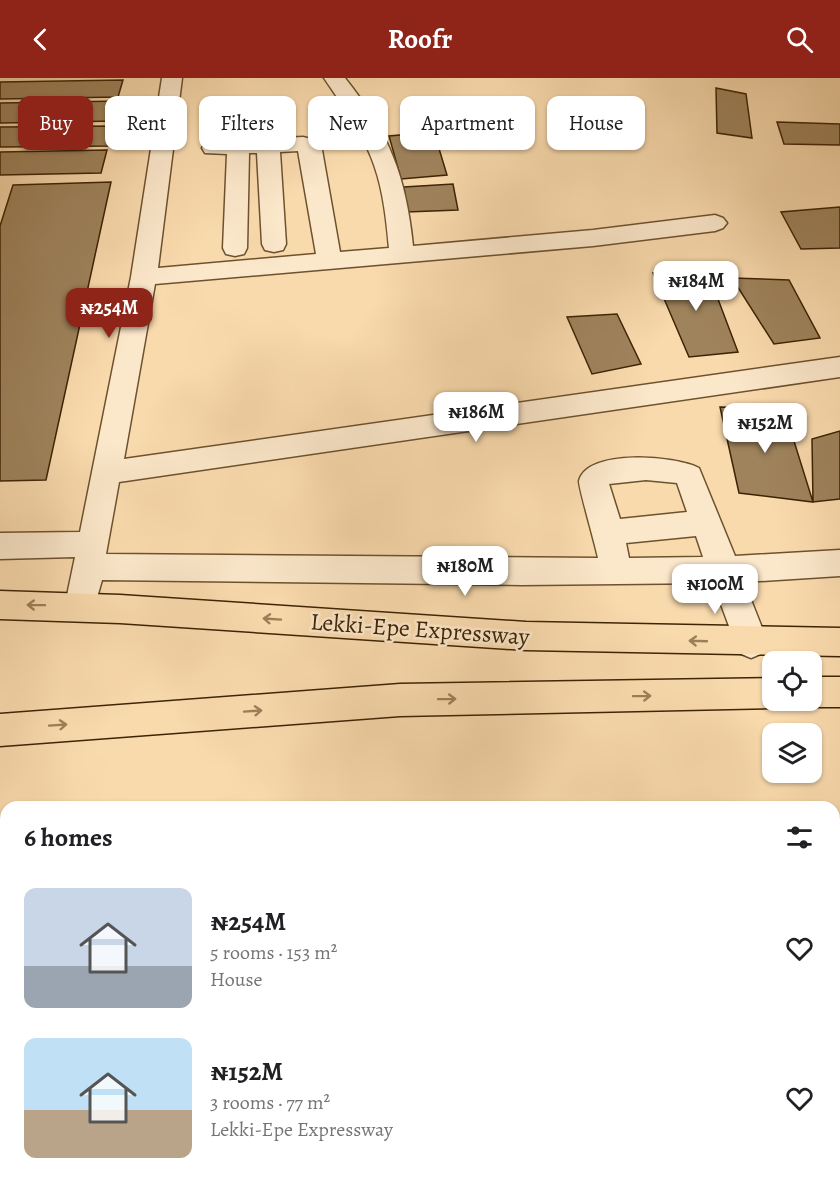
<!DOCTYPE html>
<meta charset="utf-8">
<style>
body{margin:0;font-family:Alegreya,serif;background:#f2f2f2;color:#202124;height:100vh;display:flex;flex-direction:column;font-size:22px;white-space:nowrap}
*{box-sizing:border-box;margin:0}
p{font-size:20px;color:#757577}
.icon{flex:none;width:33px;height:33px;fill:none;stroke:currentColor;stroke-width:2;stroke-linecap:round;stroke-linejoin:round}
.map{position:relative;flex:1;overflow:hidden}
.side{position:absolute;left:0px;top:723px;width:840px;height:384px;display:flex;flex-direction:column;background:#fff;border-radius:18px 18px 0 0;box-shadow:0 2px 4px #0004}
.side>*{flex:none}
.hud{position:absolute;left:18px;top:18px;width:804px;height:54px;display:flex;gap:12px}
.tools{position:absolute;left:762px;top:573px;display:grid;gap:12px}
.tools a{display:grid;place-items:center;width:60px;height:60px;border-radius:12px;background:#fff;box-shadow:0 2px 4px #0004;font-size:30px}
.price{position:absolute;translate:-50% -51px;padding:0 14px;border-radius:12px;background:#fff;color:#222;font-size:20px;line-height:39px;filter:drop-shadow(0 2px 3px #0008)}
.price::after{content:'';position:absolute;left:50%;top:36px;width:18px;height:14px;margin-left:-9px;background:inherit;clip-path:polygon(0 0,100% 0,50% 100%)}
.price.selected{background:#8f2418;color:#fff}
ul{padding:0;list-style:none}
li{display:flex;align-items:center;gap:18px;height:150px;padding:0 24px}
li span{display:grid;place-items:center;flex:none;width:168px;height:120px;border-radius:12px;color:#555}
li>.icon{margin-inline-start:auto}
span .icon{width:72px;height:72px;fill:#fffc;stroke-width:1}
li b{font-size:26px}
h2{display:flex;justify-content:space-between;align-items:center;height:72px;padding:0 24px;font-size:26px}
.pill{padding:0 21px;border-radius:12px;background:#fff;box-shadow:0 2px 4px #0004;font-size:21px;line-height:54px}
.pill.selected{background:#8f2418;color:#fff}
header{display:flex;justify-content:space-between;align-items:center;height:78px;padding:0 24px;background:#8f2418;color:#fff;font-size:27px;font-weight:700}
.map>svg:first-child{display:block}
.building{fill:#9f835c;stroke:#3e2404;stroke-width:1.5}
.lines{fill:none;stroke-linecap:round;stroke-linejoin:round}
.minor-casing{stroke:#6d522e;stroke-width:3}
.highway-casing{stroke:#3e2404;stroke-width:3}
.minor{fill:#fbe7ca;fill-rule:evenodd}
.highway{fill:#f9daad;fill-rule:evenodd}
.oneway{stroke:#9c7f58}
.labels{text-anchor:middle;dominant-baseline:central;stroke-width:5;stroke-linejoin:round;paint-order:stroke}
.street-label{font-size:24px;fill:#3e2404;stroke:#fbe7ca}
</style>
<header><svg class="icon" aria-label="back" viewBox="0 0 24 24"><path d="M15 5l-7 7 7 7"/></svg>Roofr<svg class="icon" aria-label="search" viewBox="0 0 24 24"><circle cx="10" cy="10" r="6"/><path d="M15 15l6 6"/></svg></header>
<div class="map">
<svg width="840" height="1107" viewBox="0 0 840 1107">
<rect width="100%" height="100%" fill="#f9daad"/>
<filter id="stains"><feTurbulence type="fractalNoise" baseFrequency=".00333" numOctaves="4"/><feColorMatrix values="0 0 0 0 .2 0 0 0 0 .09 0 0 0 0 .02 0 0 0 .5 -.17"/></filter>
<radialGradient id="worn" r=".72"><stop offset=".6" stop-color="#630" stop-opacity="0"/><stop offset="1" stop-color="#630" stop-opacity=".3"/></radialGradient>
<path class="building" d="M 123,2 L 118,19 L 0,21 L 0,4 Z
M 716,10 L 746,16 L 752,60 L 717,55 Z
M 122,23 L 117,43 L 0,45 L 0,25 Z
M 777,44 L 840,46 L 840,67 L 784,66 Z
M 115,48 L 110,68 L 0,69 L 0,49 Z
M 434,54 L 447,97 L 401,101 L 389,58 Z
M 107,72 L 101,95 L 0,97 L 0,74 Z
M 111,104 L 46,402 L 0,403 L 0,148 L 13,107 Z
M 453,106 L 458,132 L 407,134 L 404,109 Z
M 840,129 L 840,170 L 801,171 L 781,134 Z
M 707,192 L 738,274 L 689,279 L 653,195 Z
M 732,200 L 789,202 L 820,260 L 774,266 Z
M 617,236 L 641,286 L 592,296 L 567,239 Z
M 720,329 L 784,331 L 813,424 L 739,415 Z
M 840,353 L 840,421 L 813,424 L 812,361 Z"/>
<g class="lines">
<defs>
<path id="minor" d="M 162,0 L 182,0 L 158,190 L 316,176 L 298,73 L 280,74 L 286,166 L 283,172 L 274,174 L 265,172 L 262,166 L 257,75 L 249,75 L 247,170 L 244,176 L 235,178 L 226,176 L 223,170 L 227,76 L 205,75 L 202,70 L 205,65 L 213,63 L 303,59 L 311,61 L 322,72 L 340,174 L 389,170 C 382,87 370,67 324,0 L 345,0 C 389,55 406,98 413,168 L 593,152 L 715,137 L 723,140 L 727,145 L 723,150 L 715,153 L 593,168 L 155,206 L 124,381 L 840,279 L 840,299 L 119,404 L 106,476 L 598,480 C 596,469 578,407 579,403 C 587,370 676,378 699,390 L 735,478 L 840,472 L 840,498 L 744,504 L 768,565 L 763,575 L 751,580 L 739,575 L 713,505 L 522,507 L 102,502 L 92,537 L 81,541 L 70,537 L 65,527 L 75,479 L 0,481 L 0,455 L 80,454 L 131,199 ZM 646,402 L 677,405 L 687,434 L 620,441 L 609,406 ZM 696,458 L 703,479 L 629,480 L 626,465 Z
M 0,838 L 6,838 L 6,878 L 0,878 Z
M 0,990 L 6,990 L 6,1034 L 0,1034 Z"/>
<path id="highway" d="M 0,513 L 120,517 L 526,544 L 840,550 L 840,578 L 526,572 L 120,545 L 0,541 Z
M 812,599 L 840,599 L 840,629 L 812,629 L 800,625 L 799,622 L 812,622 Z
M 772,600 L 772,622 L 786,622 L 784,626 L 772,630 L 400,638 L 0,668 L 0,636 L 400,606 Z"/>
</defs>
<use href="#minor" class="minor-casing"/>
<use href="#highway" class="highway-casing"/>
<use href="#minor" class="minor"/>
<use href="#highway" class="highway"/>
</g>
<defs><path id="oneway-shaft" d="M-6 0H5M1.5-3L5.5 0L1.5 3" fill="none" stroke-width="1.6" stroke-linecap="round" stroke-linejoin="round" transform="scale(1.5)"/></defs>
<g class="oneway">
<use href="#oneway-shaft" transform="translate(36 527) rotate(-179)"/>
<use href="#oneway-shaft" transform="translate(272 541) rotate(-176)"/>
<use href="#oneway-shaft" transform="translate(698 563) rotate(-178)"/>
<use href="#oneway-shaft" transform="translate(642 618) rotate(-1)"/>
<use href="#oneway-shaft" transform="translate(447 621) rotate(-1)"/>
<use href="#oneway-shaft" transform="translate(253 633) rotate(-4)"/>
<use href="#oneway-shaft" transform="translate(58 647) rotate(-4)"/>
</g>
<g class="labels">
<g class="street-label">
<text transform="translate(420 551) rotate(4)">Lekki-Epe Expressway</text>
</g>
</g>
<rect width="100%" height="100%" filter="url(#stains)"/>
<rect width="100%" height="100%" fill="url(#worn)"/>
</svg>
<div class="tools">
<a><svg class="icon" aria-label="locate" viewBox="0 0 24 24"><circle cx="12" cy="12" r="6"/><path d="M12 2v4M12 18v4M2 12h4M18 12h4"/></svg></a>
<a><svg class="icon" aria-label="layers" viewBox="0 0 24 24"><path d="M12 4l9 5-9 5-9-5zM3 14l9 5 9-5"/></svg></a>
</div>
<b class="price" style="left:696px;top:234px">₦184M</b>
<b class="price selected" style="left:109px;top:261px">₦254M</b>
<b class="price" style="left:476px;top:365px">₦186M</b>
<b class="price" style="left:765px;top:376px">₦152M</b>
<b class="price" style="left:465px;top:519px">₦180M</b>
<b class="price" style="left:715px;top:537px">₦100M</b>
<div class="hud">
<a class="pill selected">Buy</a>
<a class="pill">Rent</a>
<a class="pill">Filters</a>
<a class="pill">New</a>
<a class="pill">Apartment</a>
<a class="pill">House</a>
</div>
<section class="side">
<h2>6 homes<svg class="icon" aria-label="filters" viewBox="0 0 24 24"><path d="M4 7h16M4 17h16"/><circle cx="9" cy="7" r="2"/><circle cx="15" cy="17" r="2"/></svg></h2>
<ul>
<li><span style="background:linear-gradient(#c9d6e8 65%,#9aa5b1 0)"><svg class="icon" aria-label="home" viewBox="0 0 24 24"><path d="M3 11l9-7 9 7M6 9v11h12V9"/></svg></span><div><b>₦254M</b><p>5 rooms · 153 m²</p><p>House</p></div><svg class="icon" aria-label="heart" viewBox="0 0 24 24"><path d="M12 20l-8-8c-3-5 5-10 8-4 3-6 11-1 8 4z"/></svg></li>
<li><span style="background:linear-gradient(#bfe0f5 60%,#b9a48a 0)"><svg class="icon" aria-label="home" viewBox="0 0 24 24"><path d="M3 11l9-7 9 7M6 9v11h12V9"/></svg></span><div><b>₦152M</b><p>3 rooms · 77 m²</p><p>Lekki-Epe Expressway</p></div><svg class="icon" aria-label="heart" viewBox="0 0 24 24"><path d="M12 20l-8-8c-3-5 5-10 8-4 3-6 11-1 8 4z"/></svg></li>
</ul>
</section>
</div>
